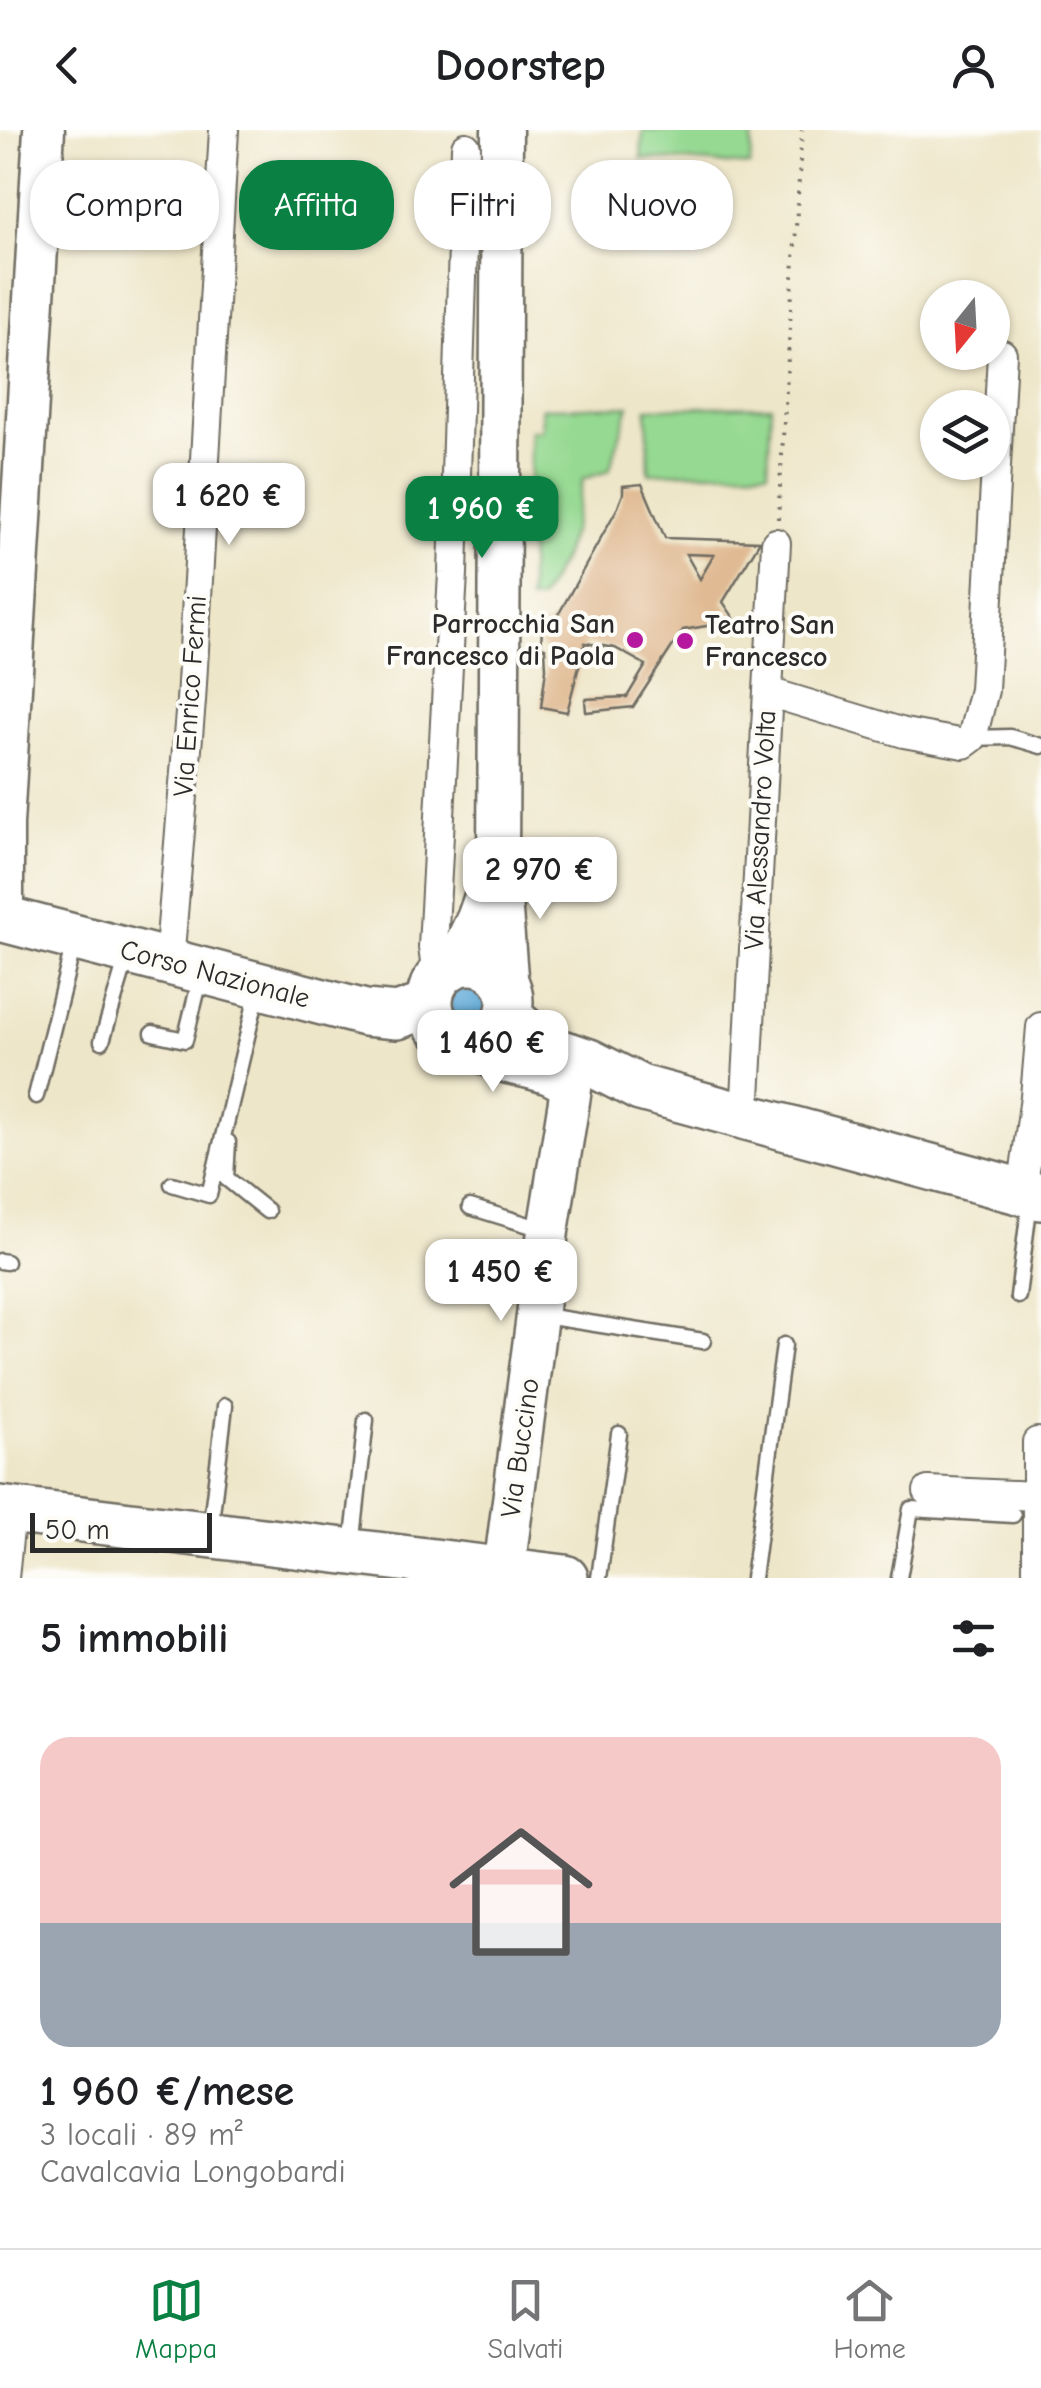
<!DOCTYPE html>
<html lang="it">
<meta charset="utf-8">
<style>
body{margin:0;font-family:"Comic Neue",sans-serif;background:#f2f2f2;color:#202124;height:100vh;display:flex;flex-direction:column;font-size:38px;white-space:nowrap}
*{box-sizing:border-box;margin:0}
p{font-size:32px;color:#757577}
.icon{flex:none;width:55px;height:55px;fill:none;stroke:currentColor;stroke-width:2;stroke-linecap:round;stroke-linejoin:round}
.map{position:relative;height:1448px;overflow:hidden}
.panel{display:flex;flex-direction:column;background:#fff;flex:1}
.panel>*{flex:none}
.hud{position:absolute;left:30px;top:30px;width:982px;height:90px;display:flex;gap:20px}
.needle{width:65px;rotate:198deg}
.fabs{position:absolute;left:920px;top:150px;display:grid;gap:20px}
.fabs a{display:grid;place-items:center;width:90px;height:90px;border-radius:50%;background:#fff;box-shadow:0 2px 8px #0004;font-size:50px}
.scale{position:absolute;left:30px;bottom:25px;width:182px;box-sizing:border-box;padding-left:10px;border:5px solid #2b2b2b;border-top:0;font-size:28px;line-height:35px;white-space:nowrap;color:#2b2b2b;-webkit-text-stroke:8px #fdfcf7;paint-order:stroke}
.price{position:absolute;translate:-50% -85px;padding:0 22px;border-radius:20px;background:#fff;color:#222;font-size:32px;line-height:65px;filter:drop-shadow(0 2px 5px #0008)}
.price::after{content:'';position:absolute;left:50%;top:60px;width:30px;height:22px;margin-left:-15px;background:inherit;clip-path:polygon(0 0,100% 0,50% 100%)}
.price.active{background:#0b8043;color:#fff}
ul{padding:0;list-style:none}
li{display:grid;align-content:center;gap:20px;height:530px;padding:0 40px}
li+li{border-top:2px solid #e0e0e0}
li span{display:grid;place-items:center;height:310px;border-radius:30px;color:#555}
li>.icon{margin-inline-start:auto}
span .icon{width:180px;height:180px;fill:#fffc;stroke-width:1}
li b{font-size:42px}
h2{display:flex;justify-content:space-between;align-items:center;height:120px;padding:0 40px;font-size:42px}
.chip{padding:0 35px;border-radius:40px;background:#fff;box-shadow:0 2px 8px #0004;font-size:35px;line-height:90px}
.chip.active{background:#0b8043;color:#fff}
header{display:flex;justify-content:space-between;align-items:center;height:130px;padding:0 40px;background:#fff;font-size:45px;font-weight:800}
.dock{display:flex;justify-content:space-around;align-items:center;height:140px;border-top:2px solid #e0e0e0;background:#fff;font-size:28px;color:#757577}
.dock a{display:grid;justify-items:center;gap:5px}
.dock .active{color:#0b8043}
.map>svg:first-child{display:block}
.green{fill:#95d992;stroke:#60825e;stroke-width:2.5}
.water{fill:#5fa9d7;stroke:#456a81;stroke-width:2.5}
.building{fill:#e0ba93;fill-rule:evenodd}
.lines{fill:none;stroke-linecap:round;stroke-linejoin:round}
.lane-casing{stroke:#6f6c62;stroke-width:19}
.street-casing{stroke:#6f6c62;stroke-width:32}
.secondary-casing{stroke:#6f6c62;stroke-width:45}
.primary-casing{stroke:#6f6c62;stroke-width:50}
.path{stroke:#6f6c62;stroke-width:4;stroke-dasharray:2.5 8;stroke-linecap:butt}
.lane{stroke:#fff;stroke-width:14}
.street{stroke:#fff;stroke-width:28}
.secondary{stroke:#fff;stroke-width:40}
.primary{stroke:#fff;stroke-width:45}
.poi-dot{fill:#b5179e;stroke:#fdfcf7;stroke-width:4}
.labels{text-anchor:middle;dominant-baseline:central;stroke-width:8;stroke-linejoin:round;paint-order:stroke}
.poi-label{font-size:28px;font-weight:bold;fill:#2b2b2b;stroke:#fdfcf7;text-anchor:end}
.street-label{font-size:28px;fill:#2b2b2b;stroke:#fdfcf7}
</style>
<header><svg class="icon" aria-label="back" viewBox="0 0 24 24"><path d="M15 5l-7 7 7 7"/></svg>Doorstep<svg class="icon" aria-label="person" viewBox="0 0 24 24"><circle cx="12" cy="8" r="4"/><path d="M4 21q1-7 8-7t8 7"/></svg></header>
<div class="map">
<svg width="1041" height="1448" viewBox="0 0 1041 1448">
<rect width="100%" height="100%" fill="#fdfcf7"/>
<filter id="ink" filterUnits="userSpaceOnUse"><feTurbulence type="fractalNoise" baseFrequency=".01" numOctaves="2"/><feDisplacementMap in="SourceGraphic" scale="20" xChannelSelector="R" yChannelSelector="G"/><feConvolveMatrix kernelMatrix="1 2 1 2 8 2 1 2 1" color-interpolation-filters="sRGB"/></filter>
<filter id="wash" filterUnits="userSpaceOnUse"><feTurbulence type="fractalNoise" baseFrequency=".0048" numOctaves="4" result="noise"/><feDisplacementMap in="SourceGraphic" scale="40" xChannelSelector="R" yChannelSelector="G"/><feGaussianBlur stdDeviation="2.25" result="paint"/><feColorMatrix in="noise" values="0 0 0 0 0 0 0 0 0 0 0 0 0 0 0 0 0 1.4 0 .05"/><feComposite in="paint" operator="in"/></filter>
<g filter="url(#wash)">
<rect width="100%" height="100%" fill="#eee6c9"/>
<path class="green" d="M 643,0 L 753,0 L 750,36 L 641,28 Z
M 629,276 L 609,341 L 583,349 L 573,399 L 562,430 L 540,470 L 529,471 L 530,301 L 542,300 L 541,278 Z
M 771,276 L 768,341 L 649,343 L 647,278 Z"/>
<path class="water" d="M449 872a21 21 0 1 1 42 0a21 21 0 1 1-42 0Z"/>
<g id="blocks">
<path class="building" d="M 642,354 L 665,408 L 760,411 L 723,472 L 736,491 L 683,500 L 633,577 L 586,582 L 585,569 L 627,567 L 646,535 L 615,518 L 585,513 L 567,582 L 541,577 L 546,539 L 545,518 L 541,517 L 542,496 L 546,496 L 557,487 L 618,377 L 623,364 L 623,356 ZM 686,424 L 714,425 L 700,449 Z"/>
</g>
</g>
<g filter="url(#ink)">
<use href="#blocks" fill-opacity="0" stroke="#6f6c62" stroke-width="2.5"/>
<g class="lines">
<defs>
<path id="lane" d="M 972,608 L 1010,607 L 1041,616
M 153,903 L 185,910 L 201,846
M 102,911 L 127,827
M 36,966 L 74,813
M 228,1012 L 226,1048 L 267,1081
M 172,1054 L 209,1065 L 258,861
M 470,1077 L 542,1099
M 0,1131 L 6,1132
M 1018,1166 L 1030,1070
M 538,1185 L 703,1211
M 210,1400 L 225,1276
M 352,1417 L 366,1290
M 599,1448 L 619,1304
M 753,1448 L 784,1215
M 899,1448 L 911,1379 L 1013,1385"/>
<path id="street" d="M 768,562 L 904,603 L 964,614 L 972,608 L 984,560 L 1002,224
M 169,832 L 191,571 L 224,0
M 437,848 L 433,817 L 453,443 L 466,17
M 745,986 L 776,413
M 1022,1062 L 1035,967 L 1041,897
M 928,1361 L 1036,1366
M 4,1448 L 11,1380
M 1037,1448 L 1037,1312"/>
<path id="secondary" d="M 502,0 L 498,730 L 508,859
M 3,788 L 3,694 L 44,0
M 455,835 L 477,789 L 495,739
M 464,912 C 476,920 488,926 502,931 C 526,939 554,939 571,959
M 504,1440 L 548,1101 L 571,959"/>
<path id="primary" d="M 0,788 L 365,883 L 397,886 L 429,875
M430 872a40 40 0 1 1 80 0a40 40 0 1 1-80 0Z
M 508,886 L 544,917 L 589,932 L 640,958 L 1041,1067
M 0,1379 L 565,1448"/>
</defs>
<use href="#lane" class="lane-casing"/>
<use href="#street" class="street-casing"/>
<use href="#secondary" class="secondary-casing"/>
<use href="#primary" class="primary-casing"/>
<path class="path" d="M 778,389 L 802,0"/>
<use href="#lane" class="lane"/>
<use href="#street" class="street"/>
<use href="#secondary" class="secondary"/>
<use href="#primary" class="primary"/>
</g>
</g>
<g class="poi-dot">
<circle cx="635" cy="510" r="10"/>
<circle cx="685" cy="511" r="10"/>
</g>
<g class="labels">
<g class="poi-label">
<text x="615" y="494">Parrocchia San<tspan x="615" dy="32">Francesco di Paola</tspan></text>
<text x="705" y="495" text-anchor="start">Teatro San<tspan x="705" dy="32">Francesco</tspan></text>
</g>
<g class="street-label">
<text transform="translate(190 566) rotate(-86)">Via Enrico Fermi</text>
<text transform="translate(760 700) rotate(-87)">Via Alessandro Volta</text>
<text transform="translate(215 844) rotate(15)">Corso Nazionale</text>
<text transform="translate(520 1318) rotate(-82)">Via Buccino</text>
</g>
</g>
</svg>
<div class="fabs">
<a><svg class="needle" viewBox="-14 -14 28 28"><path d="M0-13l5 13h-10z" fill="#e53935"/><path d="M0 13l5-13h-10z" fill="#757577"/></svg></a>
<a><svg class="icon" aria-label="layers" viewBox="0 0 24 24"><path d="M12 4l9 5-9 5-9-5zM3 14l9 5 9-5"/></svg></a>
</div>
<div class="scale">50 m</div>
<b class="price" style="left:229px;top:418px">1 620 €</b>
<b class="price active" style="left:482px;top:431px">1 960 €</b>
<b class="price" style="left:540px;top:792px">2 970 €</b>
<b class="price" style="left:493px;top:965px">1 460 €</b>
<b class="price" style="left:501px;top:1194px">1 450 €</b>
<div class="hud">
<a class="chip">Compra</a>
<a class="chip active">Affitta</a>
<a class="chip">Filtri</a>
<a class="chip">Nuovo</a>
</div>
</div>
<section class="panel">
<h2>5 immobili<svg class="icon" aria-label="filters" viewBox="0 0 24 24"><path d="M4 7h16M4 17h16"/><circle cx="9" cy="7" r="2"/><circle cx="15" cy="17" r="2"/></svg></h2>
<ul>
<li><span style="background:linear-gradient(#f6c9c9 60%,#9aa5b1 0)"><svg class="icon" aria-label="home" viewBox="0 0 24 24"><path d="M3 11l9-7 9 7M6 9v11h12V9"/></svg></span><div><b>1 960 €/mese</b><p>3 locali · 89 m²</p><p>Cavalcavia Longobardi</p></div></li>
</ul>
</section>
<nav class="dock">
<a class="active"><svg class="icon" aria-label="map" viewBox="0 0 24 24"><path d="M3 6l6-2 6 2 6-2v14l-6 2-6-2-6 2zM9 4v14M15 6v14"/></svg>Mappa</a>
<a><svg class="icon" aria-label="saved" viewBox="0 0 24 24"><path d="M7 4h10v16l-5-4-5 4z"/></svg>Salvati</a>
<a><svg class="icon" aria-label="home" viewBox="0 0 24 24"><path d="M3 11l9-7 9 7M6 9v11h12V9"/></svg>Home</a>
</nav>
